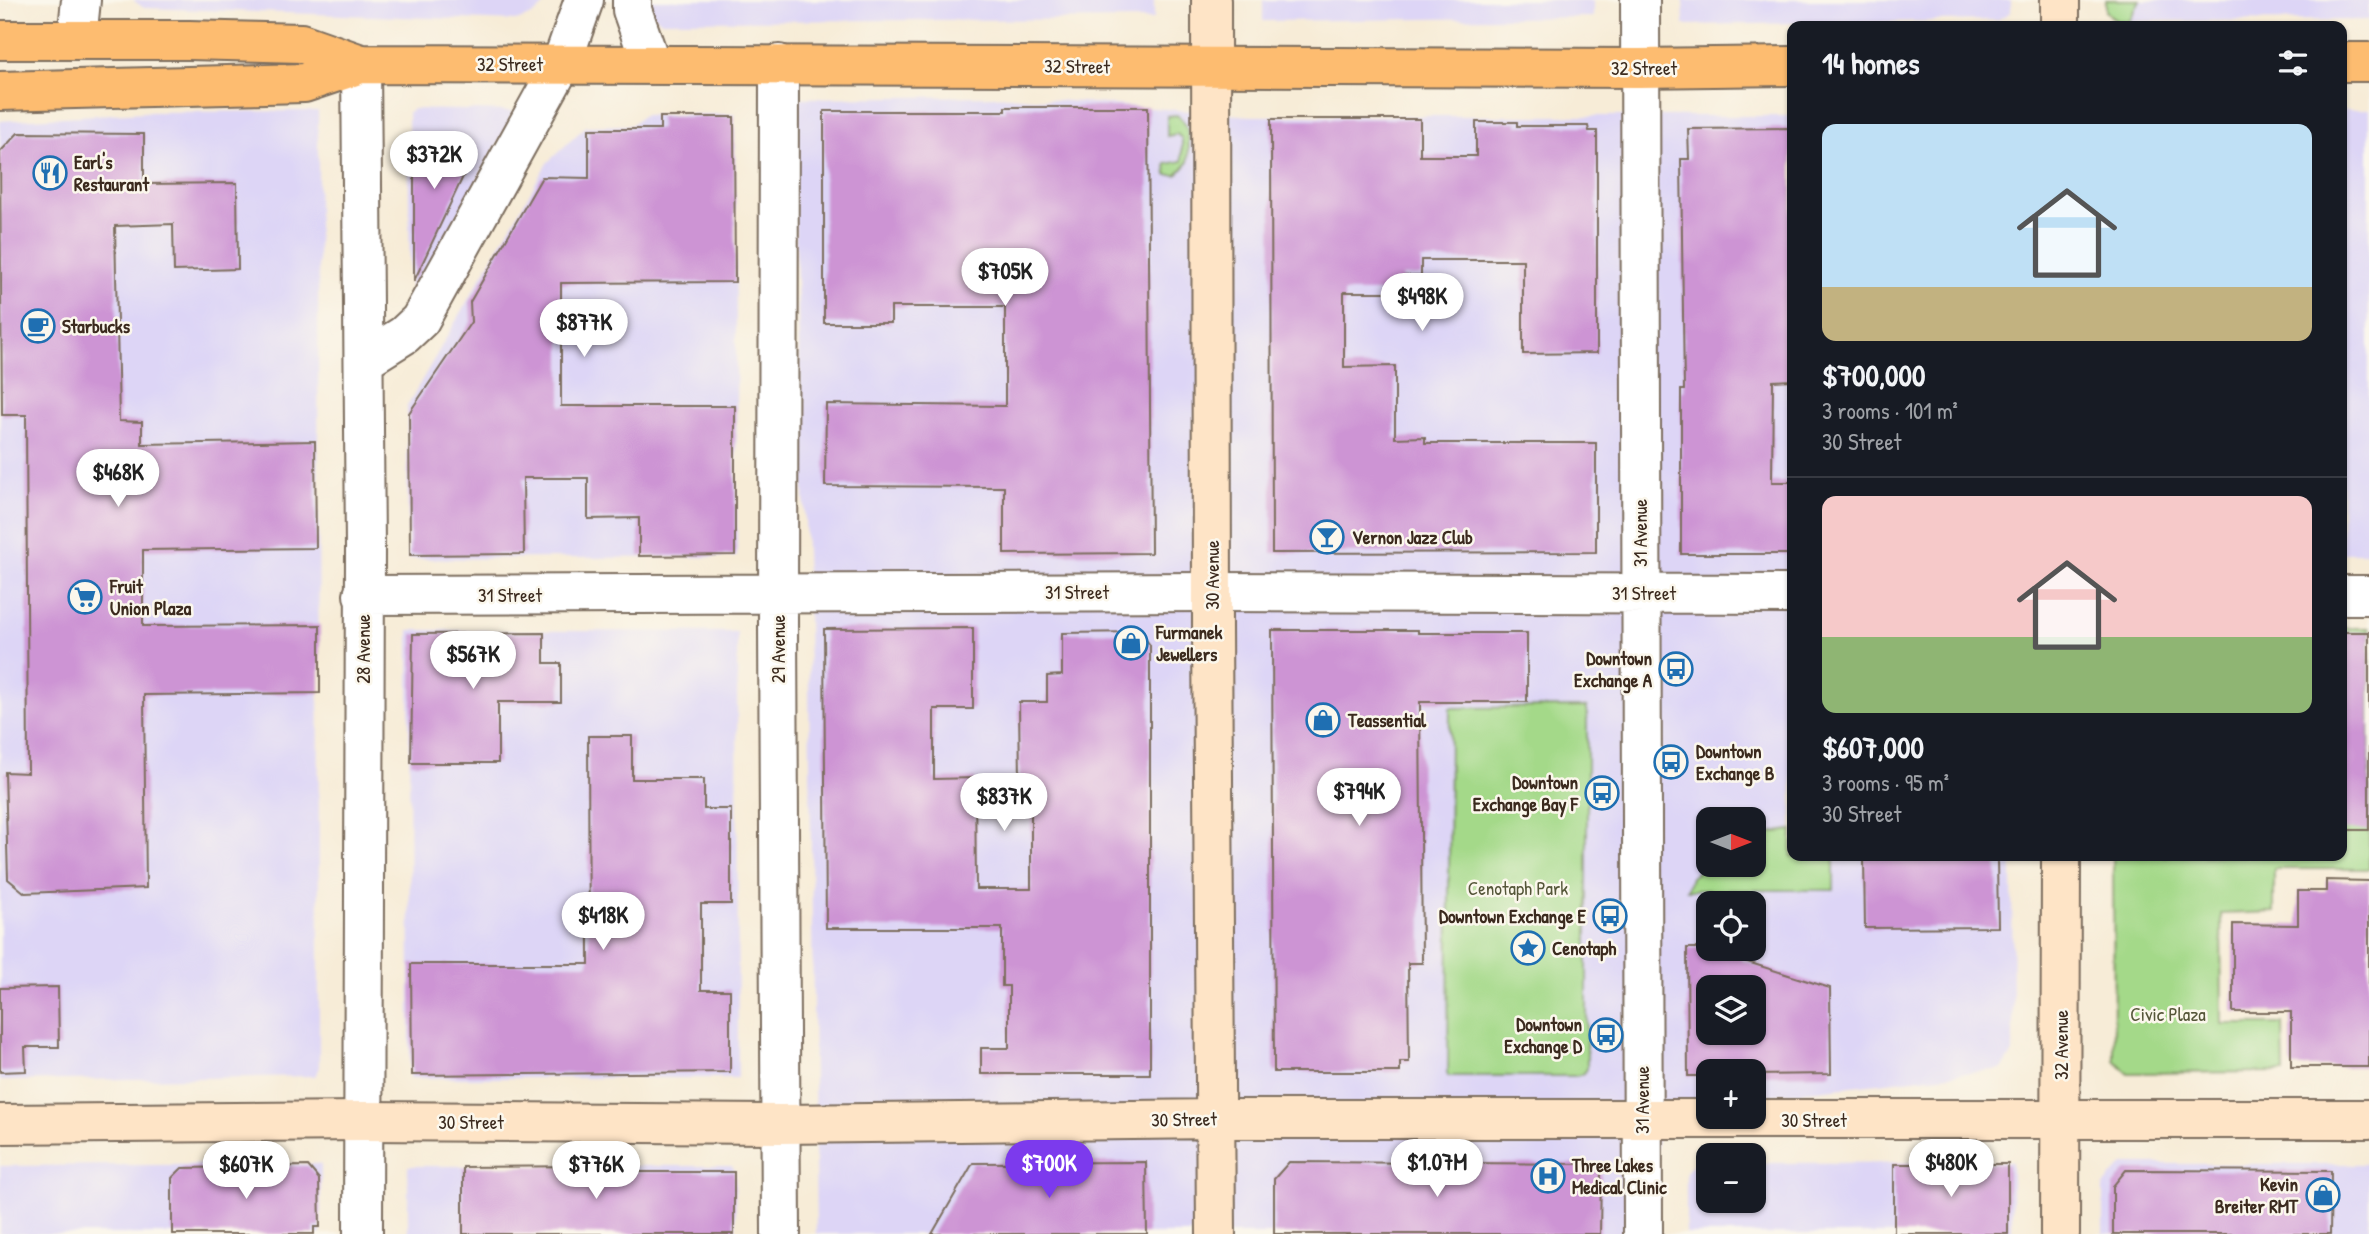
<!DOCTYPE html>
<meta charset="utf-8">
<style>
body{margin:0;font-family:"Patrick Hand",sans-serif;background:#242831;color:#f1f3f6;height:100vh;display:flex;flex-direction:column;font-size:26px;white-space:nowrap}
*{box-sizing:border-box;margin:0}
p{font-size:23px;color:#9ea1a6}
.icon{flex:none;width:38px;height:38px;fill:none;stroke:currentColor;stroke-width:2;stroke-linecap:round;stroke-linejoin:round}
.map{position:relative;flex:1;overflow:hidden}
.details{position:absolute;left:1787px;top:21px;width:560px;height:840px;display:flex;flex-direction:column;background:#171b24;border-radius:14px;box-shadow:0 2px 5px #0004}
.details>*{flex:none}
.needle{width:46px;rotate:90deg}
.buttons{position:absolute;left:1696px;top:807px;display:grid;gap:14px}
.buttons a{display:grid;place-items:center;width:70px;height:70px;border-radius:14px;background:#171b24;box-shadow:0 2px 5px #0004;font-size:35px}
.price{position:absolute;translate:-50% -60px;padding:0 16px;border-radius:24px;background:#fff;color:#222;font-size:23px;line-height:46px;filter:drop-shadow(0 2px 4px #0008)}
.price::after{content:'';position:absolute;left:50%;top:42px;width:21px;height:16px;margin-left:-10px;background:inherit;clip-path:polygon(0 0,100% 0,50% 100%)}
.price.on{background:#7c3aed;color:#fff}
ul{padding:0;list-style:none}
li{display:grid;align-content:center;gap:14px;height:371px;padding:0 35px}
li+li{border-top:2px solid #363941}
li span{display:grid;place-items:center;height:217px;border-radius:14px;color:#555}
li>.icon{margin-inline-start:auto}
span .icon{width:126px;height:126px;fill:#fffc;stroke-width:1}
li b{font-size:30px}
h2{display:flex;justify-content:space-between;align-items:center;height:84px;padding:0 35px;font-size:30px}
.map>svg:first-child{display:block}
.built{fill:#ddd5f6;fill-rule:evenodd}
.green{fill:#a4d989;stroke:#708254;stroke-width:2}
.building{fill:#cd94d4;fill-rule:evenodd}
.lines{fill:none;stroke-linecap:round;stroke-linejoin:round}
.street-casing{stroke:#7d6e5f;stroke-width:42}
.secondary-casing{stroke:#7d6e5f;stroke-width:42}
.highway-casing{stroke:#7d6e5f;stroke-width:42}
.street{stroke:#fff;stroke-width:38}
.secondary{stroke:#fee4c6;stroke-width:38}
.highway{stroke:#fdbc70;stroke-width:38}
.labels{text-anchor:middle;dominant-baseline:central;stroke-width:5;stroke-linejoin:round;paint-order:stroke}
.street-label{font-size:19px;fill:#3b2a1e;stroke:#fbf7ec}
.poi-label{font-size:19px;font-weight:bold;fill:#3b2a1e;stroke:#fbf7ec;text-anchor:start}
.park-label{font-size:19px;fill:#555639;stroke:#fbf7ec}
</style>
<div class="map">
<svg width="2369" height="1234" viewBox="0 0 2369 1234">
<rect width="100%" height="100%" fill="#fbf7ec"/>
<filter id="ink" filterUnits="userSpaceOnUse"><feTurbulence type="fractalNoise" baseFrequency=".0143" numOctaves="2"/><feDisplacementMap in="SourceGraphic" scale="14" xChannelSelector="R" yChannelSelector="G"/><feConvolveMatrix kernelMatrix="1 2 1 2 8 2 1 2 1" color-interpolation-filters="sRGB"/></filter>
<filter id="wash" filterUnits="userSpaceOnUse"><feTurbulence type="fractalNoise" baseFrequency=".00686" numOctaves="4" result="noise"/><feDisplacementMap in="SourceGraphic" scale="28" xChannelSelector="R" yChannelSelector="G"/><feGaussianBlur stdDeviation="1.57" result="paint"/><feColorMatrix in="noise" values="0 0 0 0 0 0 0 0 0 0 0 0 0 0 0 0 0 1.4 0 .05"/><feComposite in="paint" operator="in"/></filter>
<g filter="url(#wash)">
<rect width="100%" height="100%" fill="#f7ecd7"/>
<path class="built" d="M 133,0 L 550,0 L 535,14 L 516,21 L 144,8 Z
M 647,0 L 1154,0 L 1154,19 L 662,21 L 652,14 Z
M 1263,0 L 1593,0 L 1593,17 L 1263,21 Z
M 1683,0 L 2011,0 L 2011,12 L 1997,20 L 1684,25 Z
M 2106,0 L 2369,0 L 2369,20 L 2116,21 L 2106,11 Z
M 1006,96 L 1250,116 L 1792,116 L 1792,856 L 2012,856 L 2013,1053 L 2002,1069 L 1754,1097 L 1754,1071 L 1708,1071 L 1708,1114 L 1658,1139 L 1643,1234 L 816,1234 L 808,610 L 791,98 ZM 1708,819 L 1754,819 L 1754,864 L 1708,864 ZM 1708,903 L 1754,903 L 1754,948 L 1708,948 ZM 1708,987 L 1754,987 L 1754,1032 L 1708,1032 Z
M 413,109 L 512,111 L 511,120 L 423,276 L 410,289 L 408,112 Z
M 2342,110 L 2369,110 L 2369,553 L 2342,553 Z
M 318,111 L 319,1069 L 315,1076 L 0,1081 L 0,121 L 145,112 Z
M 735,114 L 737,557 L 408,559 L 407,406 L 547,163 L 586,126 L 631,125 L 643,115 Z
M 409,630 L 737,632 L 738,1078 L 410,1078 Z
M 2012,1162 L 2012,1234 L 1686,1234 L 1686,1172 L 1694,1163 L 1708,1163 L 1708,1200 L 1754,1200 L 1754,1163 Z
M 321,1164 L 321,1234 L 0,1234 L 0,1166 Z
M 2123,1164 L 2369,1164 L 2369,1234 L 2103,1234 L 2103,1187 Z
M 408,1166 L 732,1166 L 735,1172 L 736,1234 L 408,1234 Z"/>
<path class="green" d="M 2106,0 L 2140,0 L 2129,21 L 2116,21 L 2106,11 Z
M 1177,115 C 1192,125 1189,147 1188,163 L 1177,175 L 1167,175 L 1166,164 L 1182,161 L 1182,139 L 1177,134 L 1167,136 L 1167,116 Z
M 2342,628 L 2369,628 L 2369,869 L 2274,869 L 2274,912 L 2221,914 L 2222,1024 L 2283,1024 L 2284,1072 L 2128,1073 L 2114,1061 L 2113,856 L 2342,856 Z
M 1587,707 L 1587,1069 L 1583,1074 L 1576,1076 L 1448,1076 L 1450,708 Z
M 1792,830 L 1792,856 L 1834,856 L 1834,890 L 1687,890 L 1691,877 L 1704,867 L 1708,856 L 1708,864 L 1754,864 L 1754,835 Z"/>
<g id="blocks">
<path class="building" d="M 1005,107 L 1148,107 L 1151,553 L 1004,554 L 1004,487 L 825,486 L 826,404 L 1005,406 L 1005,307 L 891,307 L 891,323 L 824,323 L 824,111 L 1005,111 Z
M 660,117 L 734,117 L 735,282 L 561,283 L 561,406 L 735,406 L 735,555 L 639,556 L 639,518 L 588,519 L 588,478 L 523,478 L 524,554 L 410,555 L 409,413 L 471,322 L 470,302 L 542,177 L 589,178 L 589,129 L 660,129 Z
M 1271,119 L 1420,119 L 1420,156 L 1476,156 L 1476,122 L 1517,122 L 1517,126 L 1588,126 L 1589,131 L 1597,131 L 1597,353 L 1523,354 L 1523,260 L 1421,260 L 1421,275 L 1402,276 L 1402,292 L 1344,292 L 1344,367 L 1395,366 L 1395,438 L 1425,437 L 1425,443 L 1596,443 L 1596,552 L 1272,553 Z
M 1792,128 L 1792,380 L 1773,381 L 1772,482 L 1792,482 L 1792,554 L 1681,554 L 1681,390 L 1684,390 L 1681,159 L 1689,159 L 1688,129 Z
M 18,133 L 144,134 L 144,184 L 237,183 L 238,269 L 174,271 L 173,224 L 115,226 L 119,421 L 142,422 L 142,444 L 315,441 L 316,548 L 143,550 L 143,626 L 320,625 L 320,693 L 144,695 L 146,888 L 25,893 L 8,879 L 5,772 L 28,773 L 26,415 L 2,415 L 0,152 Z
M 455,143 L 470,152 L 468,166 L 414,281 L 414,144 Z
M 973,628 L 973,709 L 934,709 L 934,779 L 975,778 L 976,889 L 1031,889 L 1031,781 L 1020,782 L 1019,702 L 1047,702 L 1047,676 L 1062,675 L 1062,633 L 1140,632 L 1150,645 L 1150,1074 L 981,1074 L 981,1048 L 1009,1048 L 1009,986 L 1002,986 L 1002,928 L 826,928 L 824,629 Z
M 1272,630 L 1418,630 L 1418,633 L 1527,633 L 1527,702 L 1420,702 L 1422,963 L 1408,963 L 1409,1062 L 1400,1062 L 1400,1072 L 1274,1072 Z
M 2342,632 L 2369,632 L 2369,830 L 2342,830 Z
M 544,633 L 544,663 L 561,663 L 561,702 L 498,702 L 498,763 L 411,763 L 413,634 Z
M 588,736 L 632,736 L 632,779 L 704,779 L 704,809 L 731,809 L 731,904 L 701,904 L 701,990 L 730,990 L 730,1072 L 412,1075 L 411,964 L 589,964 Z
M 1864,856 L 1997,856 L 1998,927 L 1865,928 Z
M 2326,880 L 2369,881 L 2369,1067 L 2291,1067 L 2291,1012 L 2233,1012 L 2233,924 L 2298,925 L 2298,891 L 2326,891 Z
M 1687,948 L 1741,948 L 1741,960 L 1830,988 L 1831,1074 L 1754,1075 L 1754,1071 L 1708,1071 L 1708,1076 L 1688,1076 ZM 1708,987 L 1754,987 L 1754,1032 L 1708,1032 Z
M 58,987 L 59,1047 L 25,1047 L 26,1071 L 0,1072 L 0,988 Z
M 1146,1162 L 1147,1234 L 932,1234 L 973,1163 Z
M 1289,1162 L 1592,1164 L 1601,1173 L 1600,1234 L 1274,1234 L 1274,1179 Z
M 1894,1164 L 2008,1164 L 2008,1234 L 1894,1234 Z
M 308,1166 L 319,1179 L 320,1227 L 314,1227 L 314,1234 L 172,1234 L 172,1178 L 182,1168 Z
M 588,1166 L 628,1166 L 628,1172 L 734,1172 L 734,1234 L 463,1234 L 463,1167 Z
M 2126,1170 L 2331,1171 L 2330,1234 L 2113,1234 L 2113,1186 Z"/>
</g>
</g>
<g filter="url(#ink)">
<use href="#blocks" fill-opacity="0" stroke="#7d6e5f" stroke-width="2"/>
<g class="lines">
<defs>
<path id="street" d="M 632,0 L 632,10 L 651,64
M 1640,0 L 1643,1234
M 77,39 L 81,0
M 361,64 L 365,548 L 363,1234
M 779,64 L 778,626 L 781,1234
M 364,360 L 404,335 L 420,320 L 561,65 L 584,0
M 363,595 L 1212,592 L 1792,594
M 2342,595 L 2369,595"/>
<path id="secondary" d="M 1211,0 L 1212,628 L 1216,1234
M 2060,0 L 2060,26
M 0,1124 L 363,1121 L 781,1124 L 1216,1119 L 2369,1119
M 2060,1234 L 2061,856"/>
<path id="highway" d="M 0,40 L 189,40 L 301,43 L 361,64
M 2342,62 L 2369,62
M 0,91 L 304,83 L 361,64 L 1639,68 L 1792,66"/>
</defs>
<use href="#street" class="street-casing"/>
<use href="#secondary" class="secondary-casing"/>
<use href="#highway" class="highway-casing"/>
<use href="#street" class="street"/>
<use href="#secondary" class="secondary"/>
<use href="#highway" class="highway"/>
</g>
</g>
<defs>
<symbol id="restaurant-ring" viewBox="-11 -11 22 22"><circle r="9.5" fill="#fbf7ec" stroke="#1f6fb2" stroke-width="1.5"/><path d="M-5-6h1v4h1v-4h1v4h1v-4h1v5L-1.5 .5V6h-2V.5L-5-1ZM5-6V6H3V1.5H1.5Q1.5-4 5-6Z" fill="#1f6fb2"/></symbol>
<symbol id="cafe-ring" viewBox="-11 -11 22 22"><circle r="9.5" fill="#fbf7ec" stroke="#1f6fb2" stroke-width="1.5"/><path d="M-5.5-4.5H6V0H3Q3 3.5 0 3.5H-2.5Q-5.5 3.5-5.5 0ZM3-3.2v2h1.7v-2ZM-6 4.5H4V6H-6Z" fill="#1f6fb2"/></symbol>
<symbol id="bar-ring" viewBox="-11 -11 22 22"><circle r="9.5" fill="#fbf7ec" stroke="#1f6fb2" stroke-width="1.5"/><path d="M-6-5H6L.8 .8V4.5H3.5V6h-7V4.5H-.8V.8Z" fill="#1f6fb2"/></symbol>
<symbol id="supermarket-ring" viewBox="-11 -11 22 22"><circle r="9.5" fill="#fbf7ec" stroke="#1f6fb2" stroke-width="1.5"/><path d="M-6-5.5h2.5l.6 2H6L4.5 2H-2.5L-4.4-4H-6ZM-1.5 3.2a1.3 1.3 0 1 0 .1 0ZM3 3.2a1.3 1.3 0 1 0 .1 0Z" fill="#1f6fb2"/></symbol>
<symbol id="shop-ring" viewBox="-11 -11 22 22"><circle r="9.5" fill="#fbf7ec" stroke="#1f6fb2" stroke-width="1.5"/><path d="M-5-2.5h2.3a2.7 3.5 0 0 1 5.4 0H5L5.5 6h-11ZM-1.5-2.5h3a1.5 2.3 0 0 0-3 0Z" fill="#1f6fb2"/></symbol>
<symbol id="bus-ring" viewBox="-11 -11 22 22"><circle r="9.5" fill="#fbf7ec" stroke="#1f6fb2" stroke-width="1.5"/><path d="M-5-6H5V4H4V6H2V4H-2V6H-4V4H-5ZM-3.5-4V0h7V-4ZM-3.5 1.2v1.5H-2V1.2ZM2 1.2v1.5H3.5V1.2Z" fill="#1f6fb2"/></symbol>
<symbol id="sight-ring" viewBox="-11 -11 22 22"><circle r="9.5" fill="#fbf7ec" stroke="#1f6fb2" stroke-width="1.5"/><path d="M0-6L1.8-2.2L6-1.7L2.9 1.2L3.7 5.4L0 3.3L-3.7 5.4L-2.9 1.2L-6-1.7L-1.8-2.2Z" fill="#1f6fb2"/></symbol>
<symbol id="hospital-ring" viewBox="-11 -11 22 22"><circle r="9.5" fill="#fbf7ec" stroke="#1f6fb2" stroke-width="1.5"/><path d="M-5-5h3v3.5h4V-5h3V5h-3V1.5h-4V5h-3Z" fill="#1f6fb2"/></symbol>
</defs>
<g fill-rule="evenodd">
<use href="#restaurant-ring" x="31" y="154" width="38" height="38"/>
<use href="#cafe-ring" x="19" y="307" width="38" height="38"/>
<use href="#bar-ring" x="1308" y="518" width="38" height="38"/>
<use href="#supermarket-ring" x="66" y="578" width="38" height="38"/>
<use href="#shop-ring" x="1112" y="624" width="38" height="38"/>
<use href="#bus-ring" x="1657" y="650" width="38" height="38"/>
<use href="#shop-ring" x="1304" y="701" width="38" height="38"/>
<use href="#bus-ring" x="1652" y="743" width="38" height="38"/>
<use href="#bus-ring" x="1583" y="774" width="38" height="38"/>
<use href="#bus-ring" x="1591" y="897" width="38" height="38"/>
<use href="#sight-ring" x="1509" y="929" width="38" height="38"/>
<use href="#bus-ring" x="1587" y="1016" width="38" height="38"/>
<use href="#hospital-ring" x="1529" y="1157" width="38" height="38"/>
<use href="#shop-ring" x="2304" y="1176" width="38" height="38"/>
</g>
<g class="labels">
<g class="street-label">
<text x="510" y="64">32 Street</text>
<text transform="translate(1077 66) rotate(1)">32 Street</text>
<text x="1644" y="68">32 Street</text>
<text transform="translate(1640 533) rotate(-90)">31 Avenue</text>
<text transform="translate(1212 575) rotate(-90)">30 Avenue</text>
<text x="1077" y="592">31 Street</text>
<text x="1644" y="593">31 Street</text>
<text x="510" y="595">31 Street</text>
<text transform="translate(363 649) rotate(-90)">28 Avenue</text>
<text transform="translate(778 649) rotate(-90)">29 Avenue</text>
<text transform="translate(2061 1045) rotate(-90)">32 Avenue</text>
<text transform="translate(1642 1100) rotate(-90)">31 Avenue</text>
<text transform="translate(1184 1119) rotate(-1)">30 Street</text>
<text x="1814" y="1120">30 Street</text>
<text x="471" y="1122">30 Street</text>
</g>
<g class="poi-label">
<text x="74" y="162">Earl's<tspan x="74" dy="22">Restaurant</tspan></text>
<text x="62" y="326">Starbucks</text>
<text x="1352" y="537">Vernon Jazz Club</text>
<text x="110" y="586">Fruit<tspan x="110" dy="22">Union Plaza</tspan></text>
<text x="1156" y="632">Furmanek<tspan x="1156" dy="22">Jewellers</tspan></text>
<text x="1652" y="658" text-anchor="end">Downtown<tspan x="1652" dy="22">Exchange A</tspan></text>
<text x="1348" y="720">Teassential</text>
<text x="1696" y="751">Downtown<tspan x="1696" dy="22">Exchange B</tspan></text>
<text x="1578" y="782" text-anchor="end">Downtown<tspan x="1578" dy="22">Exchange Bay F</tspan></text>
<text x="1586" y="916" text-anchor="end">Downtown Exchange E</text>
<text x="1552" y="948">Cenotaph</text>
<text x="1582" y="1024" text-anchor="end">Downtown<tspan x="1582" dy="22">Exchange D</tspan></text>
<text x="1572" y="1165">Three Lakes<tspan x="1572" dy="22">Medical Clinic</tspan></text>
<text x="2298" y="1184" text-anchor="end">Kevin<tspan x="2298" dy="22">Breiter RMT</tspan></text>
</g>
<g class="park-label">
<text x="1518" y="888">Cenotaph Park</text>
<text x="2168" y="1014">Civic Plaza</text>
</g>
</g>
</svg>
<div class="buttons">
<a><svg class="needle" viewBox="-14 -14 28 28"><path d="M0-13l5 13h-10z" fill="#e53935"/><path d="M0 13l5-13h-10z" fill="#9ea1a6"/></svg></a>
<a><svg class="icon" aria-label="locate" viewBox="0 0 24 24"><circle cx="12" cy="12" r="6"/><path d="M12 2v4M12 18v4M2 12h4M18 12h4"/></svg></a>
<a><svg class="icon" aria-label="layers" viewBox="0 0 24 24"><path d="M12 4l9 5-9 5-9-5zM3 14l9 5 9-5"/></svg></a>
<a>+</a>
<a>−</a>
</div>
<b class="price" style="left:434px;top:191px">$372K</b>
<b class="price" style="left:1005px;top:308px">$705K</b>
<b class="price" style="left:1422px;top:333px">$498K</b>
<b class="price" style="left:584px;top:359px">$877K</b>
<b class="price" style="left:118px;top:509px">$468K</b>
<b class="price" style="left:473px;top:691px">$567K</b>
<b class="price" style="left:1359px;top:828px">$794K</b>
<b class="price" style="left:1004px;top:833px">$837K</b>
<b class="price" style="left:603px;top:952px">$418K</b>
<b class="price" style="left:1437px;top:1199px">$1.07M</b>
<b class="price" style="left:1951px;top:1199px">$480K</b>
<b class="price on" style="left:1049px;top:1200px">$700K</b>
<b class="price" style="left:246px;top:1201px">$607K</b>
<b class="price" style="left:596px;top:1201px">$776K</b>
<section class="details">
<h2>14 homes<svg class="icon" aria-label="filters" viewBox="0 0 24 24"><path d="M4 7h16M4 17h16"/><circle cx="9" cy="7" r="2"/><circle cx="15" cy="17" r="2"/></svg></h2>
<ul>
<li><span style="background:linear-gradient(#bfe0f5 75%,#c2b280 0)"><svg class="icon" aria-label="home" viewBox="0 0 24 24"><path d="M3 11l9-7 9 7M6 9v11h12V9"/></svg></span><div><b>$700,000</b><p>3 rooms · 101 m²</p><p>30 Street</p></div></li>
<li><span style="background:linear-gradient(#f6c9c9 65%,#8fb573 0)"><svg class="icon" aria-label="home" viewBox="0 0 24 24"><path d="M3 11l9-7 9 7M6 9v11h12V9"/></svg></span><div><b>$607,000</b><p>3 rooms · 95 m²</p><p>30 Street</p></div></li>
</ul>
</section>
</div>
